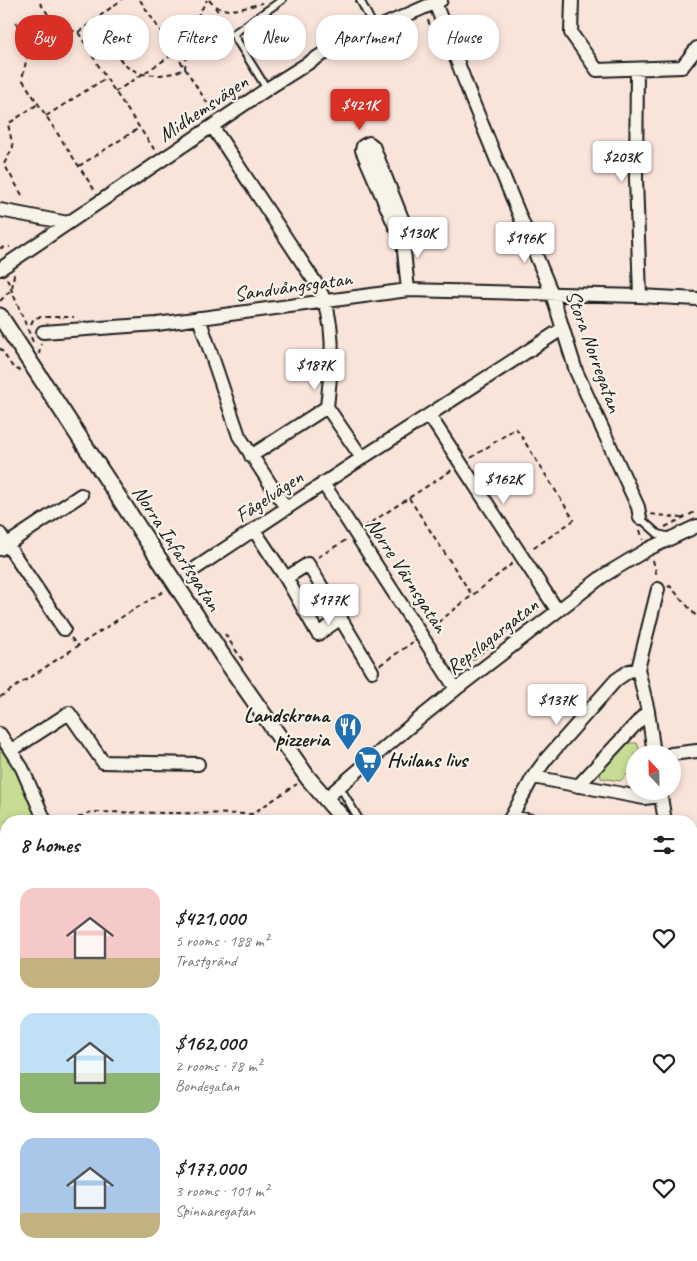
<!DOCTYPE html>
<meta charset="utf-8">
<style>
body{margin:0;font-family:Caveat,sans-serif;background:#f6f6f6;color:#222;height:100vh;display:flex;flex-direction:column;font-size:19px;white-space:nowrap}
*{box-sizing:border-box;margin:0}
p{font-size:16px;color:#767676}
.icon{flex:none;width:28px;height:28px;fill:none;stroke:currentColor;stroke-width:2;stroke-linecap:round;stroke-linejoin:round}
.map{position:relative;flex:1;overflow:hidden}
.side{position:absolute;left:0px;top:815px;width:698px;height:446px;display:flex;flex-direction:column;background:#fff;border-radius:20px 20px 0 0;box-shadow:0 2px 8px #0003}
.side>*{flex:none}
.banner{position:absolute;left:15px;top:15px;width:668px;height:45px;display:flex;gap:10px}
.needle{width:32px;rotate:338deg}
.tools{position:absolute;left:626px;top:745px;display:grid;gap:10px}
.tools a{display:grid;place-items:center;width:55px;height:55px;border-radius:50%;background:#fff;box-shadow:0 2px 8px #0003;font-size:25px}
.price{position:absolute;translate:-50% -42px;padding:0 11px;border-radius:5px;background:#fff;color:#222;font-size:16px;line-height:32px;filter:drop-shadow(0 1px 2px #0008)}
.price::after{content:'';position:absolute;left:50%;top:30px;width:15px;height:11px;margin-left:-8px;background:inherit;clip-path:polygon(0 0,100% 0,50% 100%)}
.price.on{background:#d93025;color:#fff}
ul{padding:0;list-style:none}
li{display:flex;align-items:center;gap:15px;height:125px;padding:0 20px}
li span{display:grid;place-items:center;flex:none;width:140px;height:100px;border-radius:15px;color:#555}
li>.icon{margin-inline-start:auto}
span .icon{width:60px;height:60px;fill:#fffc;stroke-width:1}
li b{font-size:21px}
h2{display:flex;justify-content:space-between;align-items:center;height:60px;padding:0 20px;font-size:21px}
.tag{padding:0 18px;border-radius:20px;background:#fff;box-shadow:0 2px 8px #0003;font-size:18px;line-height:45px}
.tag.on{background:#d93025;color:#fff}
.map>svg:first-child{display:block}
.built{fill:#f6d6cd}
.green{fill:#c6dd93;stroke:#717c58}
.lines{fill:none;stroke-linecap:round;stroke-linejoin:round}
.service-casing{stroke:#1c1c1c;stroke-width:10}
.minor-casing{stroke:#1c1c1c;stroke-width:16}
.tertiary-casing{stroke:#1c1c1c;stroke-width:19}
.path{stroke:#1c1c1c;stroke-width:2;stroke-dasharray:5 4;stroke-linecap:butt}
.service{stroke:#f7f3e8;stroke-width:6}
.minor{stroke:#f7f3e8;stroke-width:12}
.tertiary{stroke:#f7f3e8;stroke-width:15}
.labels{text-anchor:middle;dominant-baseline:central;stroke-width:4.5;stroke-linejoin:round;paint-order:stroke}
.street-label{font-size:21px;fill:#1c1c1c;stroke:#f7f3e8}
.poi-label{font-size:21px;font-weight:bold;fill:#1c1c1c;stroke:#f7f3e8;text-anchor:end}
</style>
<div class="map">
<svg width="697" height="1261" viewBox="0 0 697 1261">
<rect width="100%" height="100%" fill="#f9e4da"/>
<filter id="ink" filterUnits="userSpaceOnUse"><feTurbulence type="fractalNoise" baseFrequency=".02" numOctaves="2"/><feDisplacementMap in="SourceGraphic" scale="10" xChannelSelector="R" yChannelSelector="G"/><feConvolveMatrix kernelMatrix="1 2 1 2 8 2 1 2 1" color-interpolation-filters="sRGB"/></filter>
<g filter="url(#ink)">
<path class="built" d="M 255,1255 L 303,1255 L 310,1260 L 360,1259 L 361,1261 L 176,1261 L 176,1258 Z"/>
<path class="green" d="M 0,734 L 45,821 L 6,821 L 6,890 L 0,890 Z
M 626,743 L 637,743 L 641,754 L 635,754 L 635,767 L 620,781 L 601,778 L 600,773 Z"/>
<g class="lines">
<defs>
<path id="service" d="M 360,0 L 375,29
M 267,89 L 233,34 L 282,0
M 640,518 L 658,534 L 671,537
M 340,787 L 360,821
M 258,1255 L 258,1261"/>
<path id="minor" d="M 434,0 L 472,100 L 552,294 L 576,371 L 638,507 L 640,518
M 572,0 L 571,33 L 597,70 L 682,67 L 697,48
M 637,70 L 636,178 L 640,296
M 212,126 L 319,288 C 338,325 331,368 327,407 L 362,458
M 0,210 L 68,223
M 402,231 L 395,226 L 362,150 L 363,146 L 369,143 L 373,146 L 403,221 L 402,231 L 408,290
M 0,269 L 267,89 L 321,55 L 375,29 L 441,0
M 199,318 L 239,436 L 286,508
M 43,332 L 157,324 L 408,290 L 640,296 L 697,299
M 429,415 L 557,610
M 251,456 L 327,407
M 323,483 L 456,689
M 254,530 L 286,578 L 318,634 L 341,618
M 0,534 L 64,629
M 0,549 L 81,495
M 196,568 L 362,458 L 562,329
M 286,578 L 308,564 L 372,671
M 0,734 L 22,768 L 45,821
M 12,750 L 69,713 L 103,762 L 198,764
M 654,754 L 648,711 L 638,669 L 658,589
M 671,754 L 697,751
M 533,777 L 644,798 L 661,796
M 578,786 L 648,711
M 660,791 L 665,821
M 326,798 L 409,727 L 456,689 L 603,576 L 648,549 L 697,526
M 511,817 L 532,821
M 509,821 L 533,777 L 547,758 L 616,680 L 629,671 L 638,669
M 691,882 L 697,881
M 0,890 L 6,890
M 0,1005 L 6,1005
M 691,1010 L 697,1010
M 0,1110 L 6,1110
M 691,1122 L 697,1122
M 0,1182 L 6,1182
M 68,1255 L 68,1261
M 170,1255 L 170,1261
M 521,1255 L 521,1261
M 605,1255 L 605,1261"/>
<path id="tertiary" d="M 0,316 L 222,655 L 308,778 L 345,821
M 373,1255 L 373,1261"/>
</defs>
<use href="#service" class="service-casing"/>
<use href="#minor" class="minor-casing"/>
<use href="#tertiary" class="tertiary-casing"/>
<path class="path" d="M 140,0 L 175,53
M 209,0 C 223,17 243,8 262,3
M 40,3 L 57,27
M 215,7 L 229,28
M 98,20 L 111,37 L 111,45 L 118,57 L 127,67 L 142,74 L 160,75 L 174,73 L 185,69 L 188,33 L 207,0
M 428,20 L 431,29
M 16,22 L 30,44 L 22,79 L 95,191
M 78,32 C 94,22 106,10 122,0
M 30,44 L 57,27 L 78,32 L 106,78 L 156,152
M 115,92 L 175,53 L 213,112
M 46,116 L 106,78
M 79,166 L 139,128
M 22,195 L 4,164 L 13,147 L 8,124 L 38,104
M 0,248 L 10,247
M 7,279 L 33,342
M 0,301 L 12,289 L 14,274
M 31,324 L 34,318 L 40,317 L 74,317
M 0,348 L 12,366 L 20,371
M 39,354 L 41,344
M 471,458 L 516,428 L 574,520 L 531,550
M 409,498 L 472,595
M 651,514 L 681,518
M 364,527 L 452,470
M 665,527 L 697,511
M 640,530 L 643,540
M 318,557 L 346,540
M 653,560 L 657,577
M 668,587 L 670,586 L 697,617
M 431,628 L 513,563
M 225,634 L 243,661
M 71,638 L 78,646
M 472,660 L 541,606
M 380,665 L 413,642
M 0,697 L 125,615 L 164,591
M 70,821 L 91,812 L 252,814 L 297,784
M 0,849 L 6,848
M 691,1109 L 697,1109"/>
<use href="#service" class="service"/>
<use href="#minor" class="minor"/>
<use href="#tertiary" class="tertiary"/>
</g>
</g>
<defs>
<symbol id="restaurant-pin" viewBox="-11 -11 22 30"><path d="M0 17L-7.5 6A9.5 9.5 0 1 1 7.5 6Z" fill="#1f6fb2" stroke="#f7f3e8"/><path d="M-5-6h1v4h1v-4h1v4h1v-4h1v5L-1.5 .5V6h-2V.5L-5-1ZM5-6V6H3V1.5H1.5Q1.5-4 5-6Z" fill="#fff"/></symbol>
<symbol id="supermarket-pin" viewBox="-11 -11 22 30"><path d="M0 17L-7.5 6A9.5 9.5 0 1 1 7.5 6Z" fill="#1f6fb2" stroke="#f7f3e8"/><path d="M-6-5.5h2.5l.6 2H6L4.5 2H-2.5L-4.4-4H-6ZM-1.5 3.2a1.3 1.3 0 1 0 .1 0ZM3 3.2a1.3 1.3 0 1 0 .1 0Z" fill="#fff"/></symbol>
</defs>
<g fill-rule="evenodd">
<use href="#restaurant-pin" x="332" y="711" width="32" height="43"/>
<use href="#supermarket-pin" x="352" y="744" width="32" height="43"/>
</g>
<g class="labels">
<g class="street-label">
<text transform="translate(203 108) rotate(-34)">Midhemsvägen</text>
<text transform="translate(293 286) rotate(-8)">Sandvångsgatan</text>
<text transform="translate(594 351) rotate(70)">Stora Norregatan</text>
<text transform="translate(269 496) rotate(-34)">Fågelvägen</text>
<text transform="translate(177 548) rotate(57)">Norra Infartsgatan</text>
<text transform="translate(407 575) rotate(57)">Norre Värnsgatan</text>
<text transform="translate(492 636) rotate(-38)">Repslagargatan</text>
</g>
<g class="poi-label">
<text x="329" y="715">Landskrona<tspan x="329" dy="24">pizzeria</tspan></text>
<text x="387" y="760" text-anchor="start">Hvilans livs</text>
</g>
</g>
</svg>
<div class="tools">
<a><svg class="needle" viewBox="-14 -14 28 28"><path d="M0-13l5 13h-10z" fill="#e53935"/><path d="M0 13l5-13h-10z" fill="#767676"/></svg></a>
</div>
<b class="price on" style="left:360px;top:131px">$421K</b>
<b class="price" style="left:622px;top:183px">$203K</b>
<b class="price" style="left:418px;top:259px">$130K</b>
<b class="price" style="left:525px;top:264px">$196K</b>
<b class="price" style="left:315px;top:391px">$187K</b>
<b class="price" style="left:504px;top:505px">$162K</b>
<b class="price" style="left:329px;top:626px">$177K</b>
<b class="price" style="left:557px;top:726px">$137K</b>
<div class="banner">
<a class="tag on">Buy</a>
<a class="tag">Rent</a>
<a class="tag">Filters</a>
<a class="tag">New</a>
<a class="tag">Apartment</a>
<a class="tag">House</a>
</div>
<section class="side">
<h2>8 homes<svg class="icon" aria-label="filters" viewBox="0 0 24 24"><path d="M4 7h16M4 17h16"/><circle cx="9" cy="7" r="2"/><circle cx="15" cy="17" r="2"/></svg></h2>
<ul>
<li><span style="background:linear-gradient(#f6c9c9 70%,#c2b280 0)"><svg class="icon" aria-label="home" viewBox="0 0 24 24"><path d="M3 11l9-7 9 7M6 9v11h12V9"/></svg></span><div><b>$421,000</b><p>5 rooms · 188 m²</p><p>Trastgränd</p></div><svg class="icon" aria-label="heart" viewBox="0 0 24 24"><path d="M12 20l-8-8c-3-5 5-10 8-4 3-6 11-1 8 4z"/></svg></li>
<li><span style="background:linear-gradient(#bfe0f5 60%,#8fb573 0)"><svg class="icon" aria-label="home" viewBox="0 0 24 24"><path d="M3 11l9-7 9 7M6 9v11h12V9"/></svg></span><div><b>$162,000</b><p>2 rooms · 78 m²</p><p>Bondegatan</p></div><svg class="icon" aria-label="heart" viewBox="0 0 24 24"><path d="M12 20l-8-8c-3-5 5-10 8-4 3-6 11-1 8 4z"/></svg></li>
<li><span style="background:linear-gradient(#a9c7e8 75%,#c2b280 0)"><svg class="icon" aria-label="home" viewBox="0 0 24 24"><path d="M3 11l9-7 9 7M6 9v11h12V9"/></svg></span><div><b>$177,000</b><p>3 rooms · 101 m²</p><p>Spinnaregatan</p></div><svg class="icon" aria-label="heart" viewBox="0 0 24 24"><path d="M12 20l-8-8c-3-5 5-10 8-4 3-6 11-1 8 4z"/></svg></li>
</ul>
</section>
</div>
